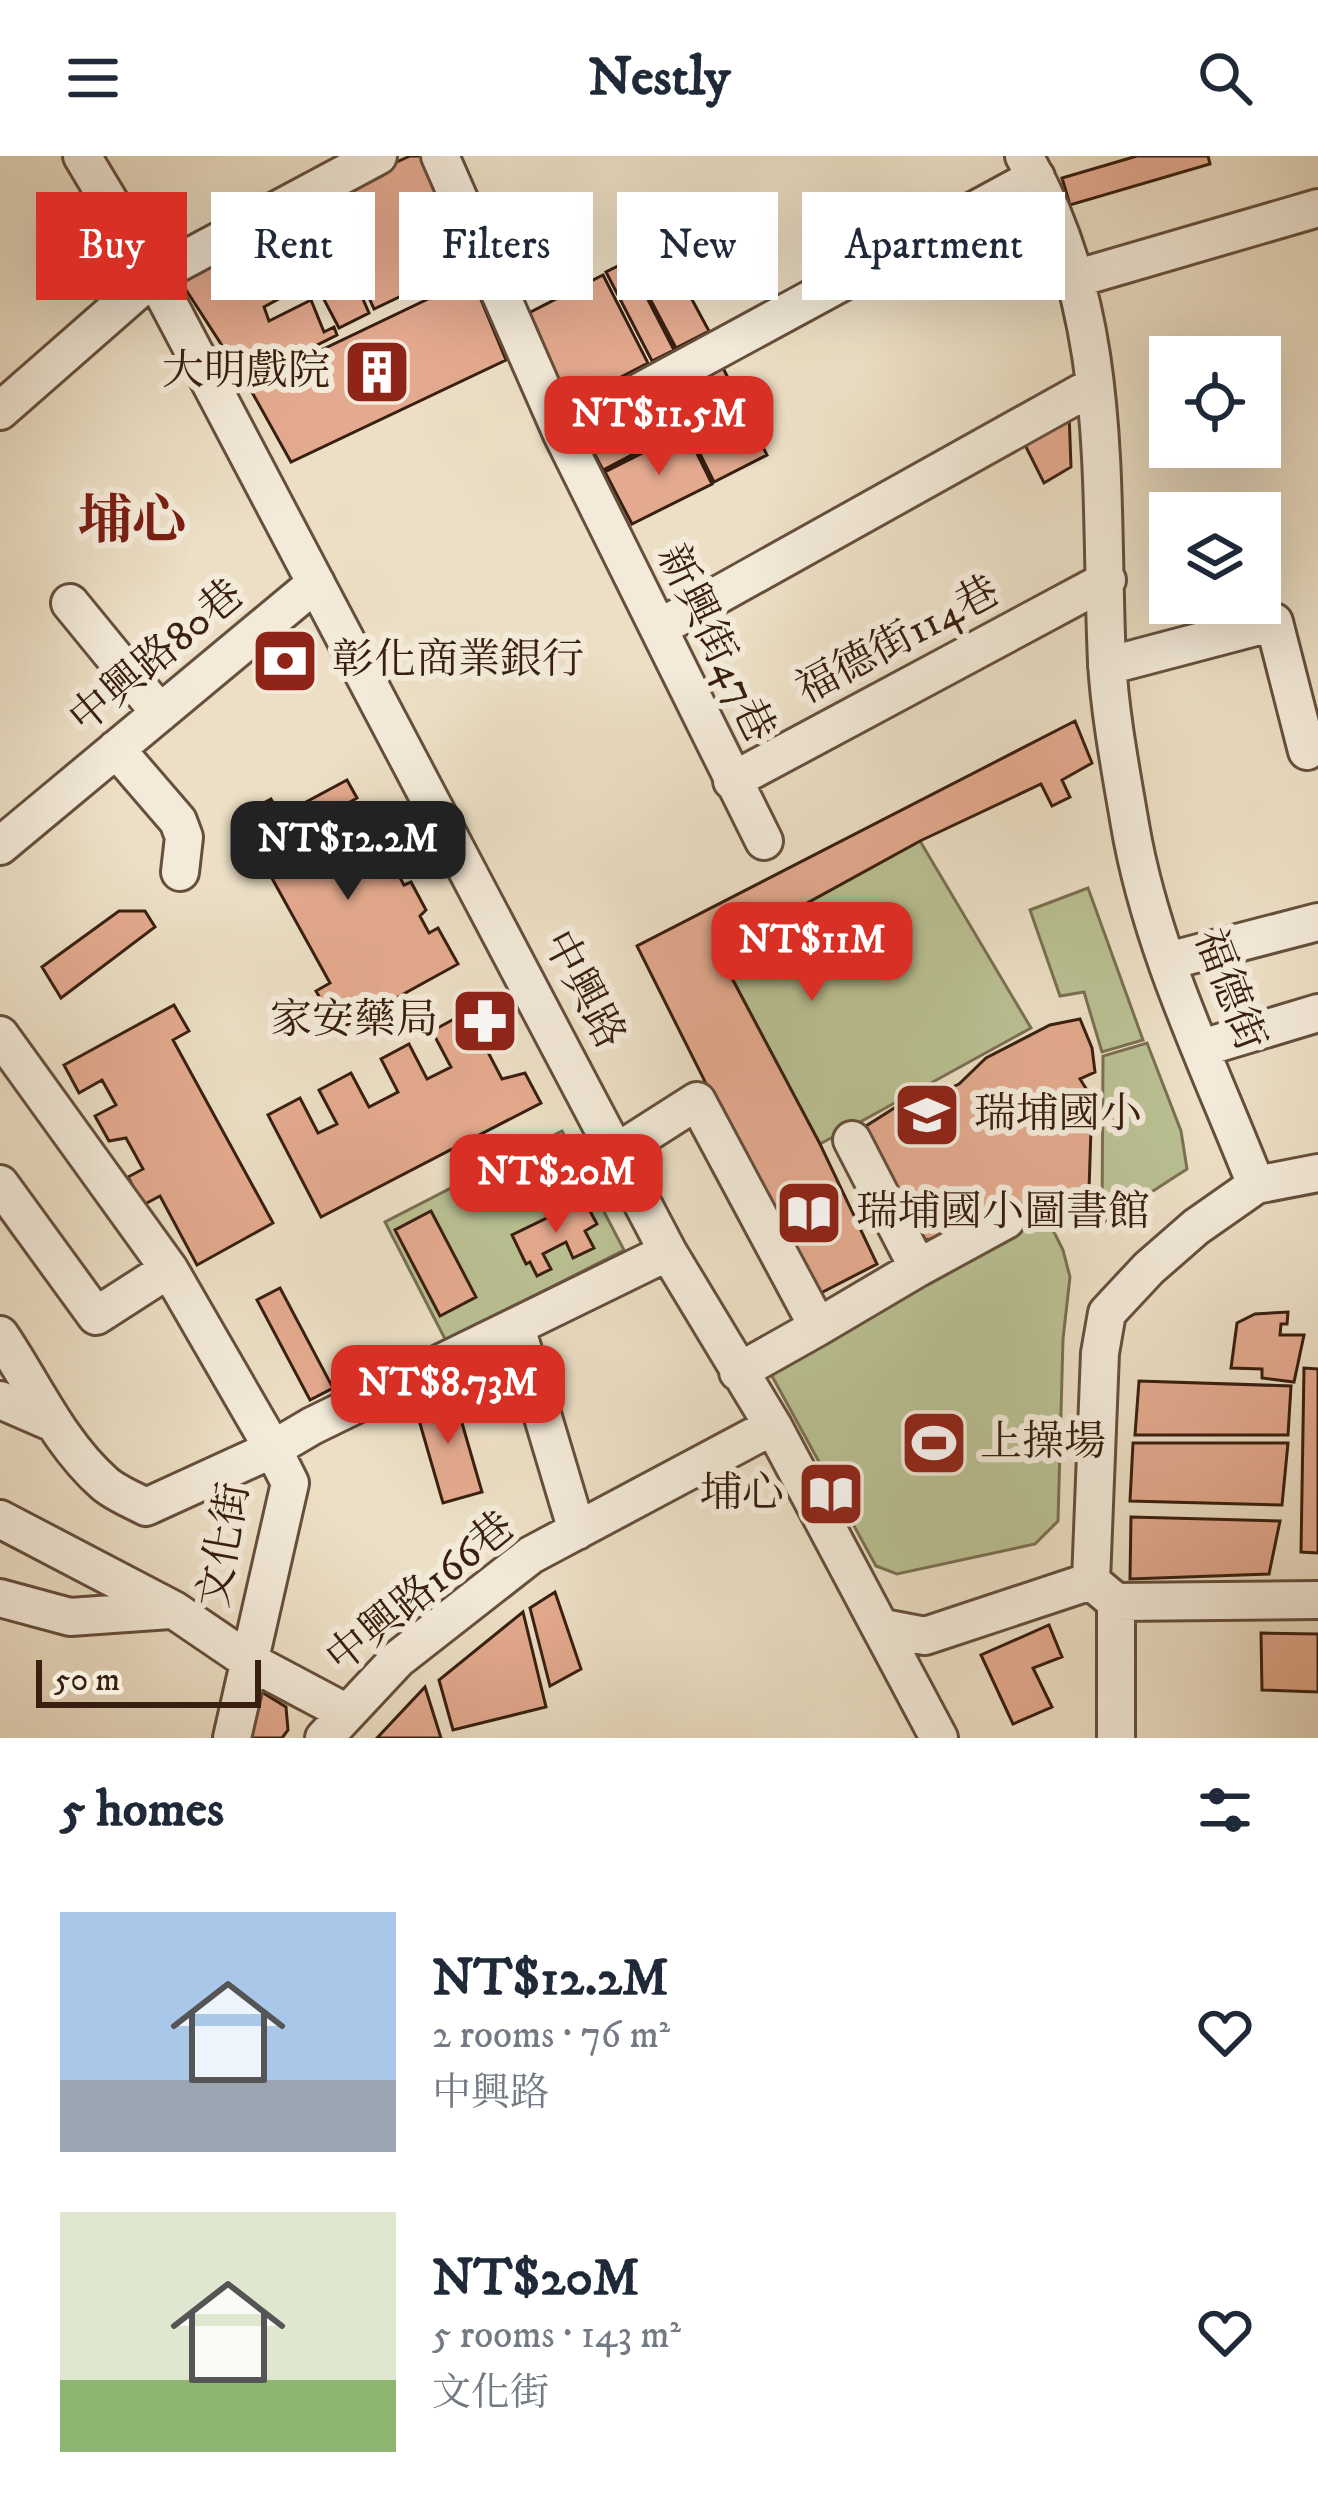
<!DOCTYPE html>
<meta charset="utf-8">
<style>
body{margin:0;font-family:"IM FELL DW Pica","Noto Serif TC",serif;background:#f2f2f3;color:#1f2937;height:100vh;display:flex;flex-direction:column;font-size:45px;white-space:nowrap}
*{box-sizing:border-box;margin:0}
p{font-size:39px;color:#747a83}
.icon{flex:none;width:66px;height:66px;fill:none;stroke:currentColor;stroke-width:2;stroke-linecap:round;stroke-linejoin:round}
.map{position:relative;height:1582px;overflow:hidden}
.side{display:flex;flex-direction:column;background:#fff;flex:1}
.side>*{flex:none}
.hud{position:absolute;left:36px;top:36px;width:1248px;height:108px;display:flex;gap:24px}
.controls{position:absolute;left:1149px;top:180px;display:grid;gap:24px}
.controls a{display:grid;place-items:center;width:132px;height:132px;border-radius:0px;background:#fff;box-shadow:0 12px 48px #0002;font-size:60px}
.scale{position:absolute;left:36px;bottom:30px;width:225px;box-sizing:border-box;padding-left:12px;border:6px solid #391f0f;border-top:0;font-size:33px;line-height:42px;white-space:nowrap;color:#391f0f;-webkit-text-stroke:9px #f3ead9;paint-order:stroke}
.price{position:absolute;translate:-50% -102px;padding:0 27px;border-radius:24px;background:#d93025;color:#fff;font-size:39px;line-height:78px;filter:drop-shadow(0 3px 6px #0008)}
.price::after{content:'';position:absolute;left:50%;top:72px;width:36px;height:27px;margin-left:-18px;background:inherit;clip-path:polygon(0 0,100% 0,50% 100%)}
.price.on{background:#222;color:#fff}
ul{padding:0;list-style:none}
li{display:flex;align-items:center;gap:36px;height:300px;padding:0 60px}
li span{display:grid;place-items:center;flex:none;width:336px;height:240px;border-radius:0px;color:#555}
li>.icon{margin-inline-start:auto}
span .icon{width:144px;height:144px;fill:#fffc;stroke-width:1}
li b{font-size:51px}
h2{display:flex;justify-content:space-between;align-items:center;height:144px;padding:0 60px;font-size:51px}
.chip{padding:0 42px;border-radius:0px;background:#fff;box-shadow:0 12px 48px #0002;font-size:42px;line-height:108px}
.chip.on{background:#d93025;color:#fff}
header{display:flex;justify-content:space-between;align-items:center;height:156px;padding:0 60px;background:#fff;font-size:54px;font-weight:700}
.map>svg:first-child{display:block}
.green{fill:#bac193;stroke:#7a7051;stroke-width:3}
.building{fill:#e4aa8f;stroke:#391f0f;stroke-width:3}
.lines{fill:none;stroke-linecap:round;stroke-linejoin:round}
.minor-casing{stroke:#664f3c;stroke-width:42}
.minor{stroke:#f3ead9;stroke-width:36}
.labels{text-anchor:middle;dominant-baseline:central;stroke-width:12;stroke-linejoin:round;paint-order:stroke}
.poi-label{font-size:42px;fill:#391f0f;stroke:#f3ead9;text-anchor:start}
.street-label{font-size:42px;fill:#391f0f;stroke:#f3ead9}
.district-label{font-size:54px;font-weight:bold;fill:#7a1f14;stroke:#f3ead9}
</style>
<header><svg class="icon" aria-label="menu" viewBox="0 0 24 24"><path d="M4 6h16M4 12h16M4 18h16"/></svg>Nestly<svg class="icon" aria-label="search" viewBox="0 0 24 24"><circle cx="10" cy="10" r="6"/><path d="M15 15l6 6"/></svg></header>
<div class="map">
<svg width="1318" height="1582" viewBox="0 0 1318 1582">
<rect width="100%" height="100%" fill="#ecdfc5"/>
<filter id="stains"><feTurbulence type="fractalNoise" baseFrequency=".00167" numOctaves="4"/><feColorMatrix values="0 0 0 0 .2 0 0 0 0 .09 0 0 0 0 .02 0 0 0 .5 -.17"/></filter>
<radialGradient id="worn" r=".72"><stop offset=".6" stop-color="#630" stop-opacity="0"/><stop offset="1" stop-color="#630" stop-opacity=".3"/></radialGradient>
<path class="green" d="M 920,685 L 1031,872 L 820,988 L 718,796 Z
M 1088,732 L 1143,884 L 1102,896 L 1084,836 L 1060,840 L 1030,754 Z
M 1147,887 L 1181,975 L 1187,1013 L 1102,1068 L 1103,900 Z
M 562,975 L 624,1094 L 446,1185 L 385,1066 Z
M 1046,1060 L 1063,1094 L 1070,1121 L 1063,1183 L 1058,1365 L 1035,1388 L 897,1418 L 876,1410 L 766,1209 Z"/>
<path class="building" d="M 410,0 L 423,0 L 468,108 L 374,153 L 324,39 Z
M 1137,0 L 1208,0 L 1210,8 L 1070,49 L 1062,22 Z
M 318,40 L 369,157 L 339,172 L 280,60 Z
M 273,65 L 304,129 L 264,151 L 269,165 L 311,144 L 324,176 L 334,171 L 337,179 L 245,225 L 179,123 Z
M 662,88 L 709,175 L 676,192 L 630,105 Z
M 628,105 L 674,194 L 652,205 L 606,116 Z
M 603,119 L 648,207 L 567,249 L 521,161 Z
M 472,122 L 506,204 L 291,306 L 248,229 Z
M 723,212 L 767,299 L 714,326 L 670,238 Z
M 668,239 L 685,271 L 603,314 L 586,282 Z
M 1069,256 L 1071,311 L 1044,327 L 1021,281 Z
M 686,275 L 712,328 L 632,368 L 605,316 Z
M 1075,565 L 1092,607 L 1062,624 L 1070,641 L 1052,650 L 1041,628 L 920,685 L 718,796 L 820,988 L 877,1108 L 813,1141 L 637,790 Z
M 347,624 L 357,642 L 350,646 L 369,679 L 375,676 L 404,729 L 411,726 L 426,754 L 420,760 L 429,777 L 438,772 L 458,808 L 338,874 L 316,835 L 330,827 L 238,661 L 271,643 L 280,660 Z
M 119,755 L 145,755 L 155,771 L 61,842 L 42,811 Z
M 174,849 L 189,875 L 173,884 L 273,1067 L 197,1109 L 160,1040 L 143,1049 L 128,1021 L 143,1013 L 126,982 L 109,985 L 95,960 L 116,949 L 102,924 L 79,937 L 64,909 Z
M 467,856 L 502,923 L 525,917 L 541,947 L 321,1061 L 268,959 L 300,942 L 318,977 L 337,968 L 319,934 L 351,917 L 369,951 L 398,936 L 381,903 L 409,888 L 427,923 L 451,911 L 432,875 Z
M 1080,863 L 1092,892 L 1095,916 L 1080,923 L 1092,942 L 1089,1034 L 1093,1059 L 1084,1064 L 1075,1040 L 1033,1042 L 965,1077 L 926,1084 L 906,1060 L 864,976 L 866,970 L 896,951 L 919,946 L 959,928 L 986,902 L 1050,869 Z
M 584,1044 L 597,1068 L 585,1075 L 594,1092 L 573,1102 L 566,1086 L 543,1098 L 551,1113 L 537,1120 L 530,1106 L 526,1108 L 512,1079 Z
M 431,1055 L 476,1141 L 440,1160 L 395,1074 Z
M 280,1132 L 333,1232 L 310,1244 L 257,1144 Z
M 1288,1156 L 1287,1168 L 1281,1168 L 1280,1179 L 1304,1179 L 1294,1226 L 1262,1222 L 1262,1213 L 1231,1212 L 1237,1167 L 1255,1158 Z
M 1304,1212 L 1318,1213 L 1318,1397 L 1301,1396 Z
M 1139,1225 L 1291,1230 L 1288,1279 L 1135,1279 Z
M 453,1236 L 482,1336 L 443,1347 L 414,1247 Z
M 1133,1287 L 1288,1287 L 1282,1349 L 1130,1345 Z
M 1131,1361 L 1280,1365 L 1269,1418 L 1130,1423 Z
M 555,1436 L 581,1513 L 550,1530 L 530,1452 Z
M 523,1456 L 546,1551 L 453,1574 L 439,1524 Z
M 1049,1469 L 1062,1501 L 1033,1512 L 1052,1551 L 1013,1568 L 981,1499 Z
M 1261,1477 L 1318,1478 L 1318,1536 L 1262,1534 Z
M 425,1531 L 441,1582 L 377,1582 Z
M 260,1535 L 286,1551 L 288,1574 L 282,1582 L 249,1582 Z"/>
<g class="lines">
<defs>
<path id="minor" d="M 82,0 L 154,120 L 668,1096 L 773,1270 L 939,1582
M 440,0 L 562,278 L 764,685
M 1078,122 L 1318,52
M 0,255 L 154,120 L 378,0
M 562,278 L 1036,21
M 70,447 L 160,557
M 659,472 L 1095,229
M 1107,510 L 1274,466 L 1307,595
M 116,593 L 178,665 L 184,681 L 180,716
M 732,625 L 1107,424
M 0,690 L 316,427
M 1168,805 L 1318,766
M 0,879 L 169,1113 L 273,1293 L 146,1351 C 133,1344 115,1337 104,1327 C 58,1286 34,1229 0,1179
M 1202,892 L 1318,857
M 617,996 L 697,945 L 818,1171 L 738,1216
M 0,1028 L 96,1160 L 169,1113
M 1256,1029 L 1318,1017
M 918,1112 L 1006,1064
M 516,1171 L 577,1375
M 818,1171 L 918,1112 L 852,984
M 0,1244 L 51,1266
M 0,1363 L 174,1454 L 249,1505 L 345,1556
M 1098,1431 L 1116,1446 L 1116,1582
M 0,1442 L 70,1461 L 170,1454
M 1116,1446 L 1318,1444
M 883,1472 L 925,1480 L 1091,1425 L 1100,1197 L 1107,1157 L 1149,1112 L 1196,1071 L 1256,1029 C 1210,912 1151,793 1130,669 C 1121,616 1110,559 1107,506 C 1099,330 1116,160 1024,0
M 232,1582 L 290,1327 L 273,1293 L 312,1270 L 668,1096
M 324,1582 L 398,1503 L 531,1399 L 773,1270"/>
</defs>
<use href="#minor" class="minor-casing"/>
<use href="#minor" class="minor"/>
</g>
<defs>
<symbol id="building-square" viewBox="-11 -11 22 22"><rect x="-9" y="-9" width="18" height="18" rx="4" fill="#8f2418" stroke="#f3ead9"/><path d="M-4-6H4V6H1V3H-1V6H-4ZM-2.5-4.3h1.7v1.8h-1.7ZM.8-4.3h1.7v1.8H.8ZM-2.5-1h1.7V.8h-1.7ZM.8-1h1.7V.8H.8Z" fill="#fff"/></symbol>
<symbol id="bank-square" viewBox="-11 -11 22 22"><rect x="-9" y="-9" width="18" height="18" rx="4" fill="#8f2418" stroke="#f3ead9"/><path d="M-6-4H6V4H-6ZM0-2.3a2.3 2.3 0 1 0 0 4.6a2.3 2.3 0 1 0 0-4.6Z" fill="#fff"/></symbol>
<symbol id="pharmacy-square" viewBox="-11 -11 22 22"><rect x="-9" y="-9" width="18" height="18" rx="4" fill="#8f2418" stroke="#f3ead9"/><path d="M-2-6h4v4h4v4h-4v4h-4v-4h-4v-4h4Z" fill="#fff"/></symbol>
<symbol id="school-square" viewBox="-11 -11 22 22"><rect x="-9" y="-9" width="18" height="18" rx="4" fill="#8f2418" stroke="#f3ead9"/><path d="M0-5L7-2L0 1L-7-2ZM-4 1L0 2.5L4 1V4Q0 6-4 4Z" fill="#fff"/></symbol>
<symbol id="library-square" viewBox="-11 -11 22 22"><rect x="-9" y="-9" width="18" height="18" rx="4" fill="#8f2418" stroke="#f3ead9"/><path d="M-6-4Q-3-5.5-.7-3.5V5Q-3 3-6 4ZM6-4Q3-5.5 .7-3.5V5Q3 3 6 4Z" fill="#fff"/></symbol>
<symbol id="stadium-square" viewBox="-11 -11 22 22"><rect x="-9" y="-9" width="18" height="18" rx="4" fill="#8f2418" stroke="#f3ead9"/><path d="M0-5a6.5 5 0 1 0 0 10a6.5 5 0 1 0 0-10ZM-3.5-1.8h7v3.6h-7Z" fill="#fff"/></symbol>
</defs>
<g fill-rule="evenodd">
<use href="#building-square" x="339" y="178" width="76" height="76"/>
<use href="#bank-square" x="247" y="467" width="76" height="76"/>
<use href="#pharmacy-square" x="447" y="827" width="76" height="76"/>
<use href="#school-square" x="889" y="921" width="76" height="76"/>
<use href="#library-square" x="771" y="1019" width="76" height="76"/>
<use href="#stadium-square" x="896" y="1249" width="76" height="76"/>
<use href="#library-square" x="793" y="1300" width="76" height="76"/>
</g>
<g class="labels">
<g class="poi-label">
<text x="330" y="216" text-anchor="end">大明戲院</text>
<text x="332" y="505">彰化商業銀行</text>
<text x="438" y="865" text-anchor="end">家安藥局</text>
<text x="974" y="959">瑞埔國小</text>
<text x="856" y="1057">瑞埔國小圖書館</text>
<text x="980" y="1287">上操場</text>
<text x="784" y="1338" text-anchor="end">埔心</text>
</g>
<g class="street-label">
<text transform="translate(898 485) rotate(-28)">福德街114巷</text>
<text transform="translate(715 488) rotate(64)">新興街47巷</text>
<text transform="translate(157 501) rotate(-40)">中興路80巷</text>
<text transform="translate(583 834) rotate(62)">中興路</text>
<text transform="translate(1229 834) rotate(69)">福德街</text>
<text transform="translate(225 1389) rotate(-80)">文化街</text>
<text transform="translate(421 1437) rotate(-39)">中興路166巷</text>
</g>
<g class="district-label">
<text x="132" y="366">埔心</text>
</g>
</g>
<rect width="100%" height="100%" filter="url(#stains)"/>
<rect width="100%" height="100%" fill="url(#worn)"/>
</svg>
<div class="controls">
<a><svg class="icon" aria-label="locate" viewBox="0 0 24 24"><circle cx="12" cy="12" r="6"/><path d="M12 2v4M12 18v4M2 12h4M18 12h4"/></svg></a>
<a><svg class="icon" aria-label="layers" viewBox="0 0 24 24"><path d="M12 4l9 5-9 5-9-5zM3 14l9 5 9-5"/></svg></a>
</div>
<div class="scale">50 m</div>
<b class="price" style="left:659px;top:322px">NT$11.5M</b>
<b class="price on" style="left:348px;top:747px">NT$12.2M</b>
<b class="price" style="left:812px;top:848px">NT$11M</b>
<b class="price" style="left:556px;top:1080px">NT$20M</b>
<b class="price" style="left:448px;top:1291px">NT$8.73M</b>
<div class="hud">
<a class="chip on">Buy</a>
<a class="chip">Rent</a>
<a class="chip">Filters</a>
<a class="chip">New</a>
<a class="chip">Apartment</a>
</div>
</div>
<section class="side">
<h2>5 homes<svg class="icon" aria-label="filters" viewBox="0 0 24 24"><path d="M4 7h16M4 17h16"/><circle cx="9" cy="7" r="2"/><circle cx="15" cy="17" r="2"/></svg></h2>
<ul>
<li><span style="background:linear-gradient(#a9c7e8 70%,#9aa5b1 0)"><svg class="icon" aria-label="home" viewBox="0 0 24 24"><path d="M3 11l9-7 9 7M6 9v11h12V9"/></svg></span><div><b>NT$12.2M</b><p>2 rooms · 76 m²</p><p>中興路</p></div><svg class="icon" aria-label="heart" viewBox="0 0 24 24"><path d="M12 20l-8-8c-3-5 5-10 8-4 3-6 11-1 8 4z"/></svg></li>
<li><span style="background:linear-gradient(#dfe7d0 70%,#8fb573 0)"><svg class="icon" aria-label="home" viewBox="0 0 24 24"><path d="M3 11l9-7 9 7M6 9v11h12V9"/></svg></span><div><b>NT$20M</b><p>5 rooms · 143 m²</p><p>文化街</p></div><svg class="icon" aria-label="heart" viewBox="0 0 24 24"><path d="M12 20l-8-8c-3-5 5-10 8-4 3-6 11-1 8 4z"/></svg></li>
</ul>
</section>
